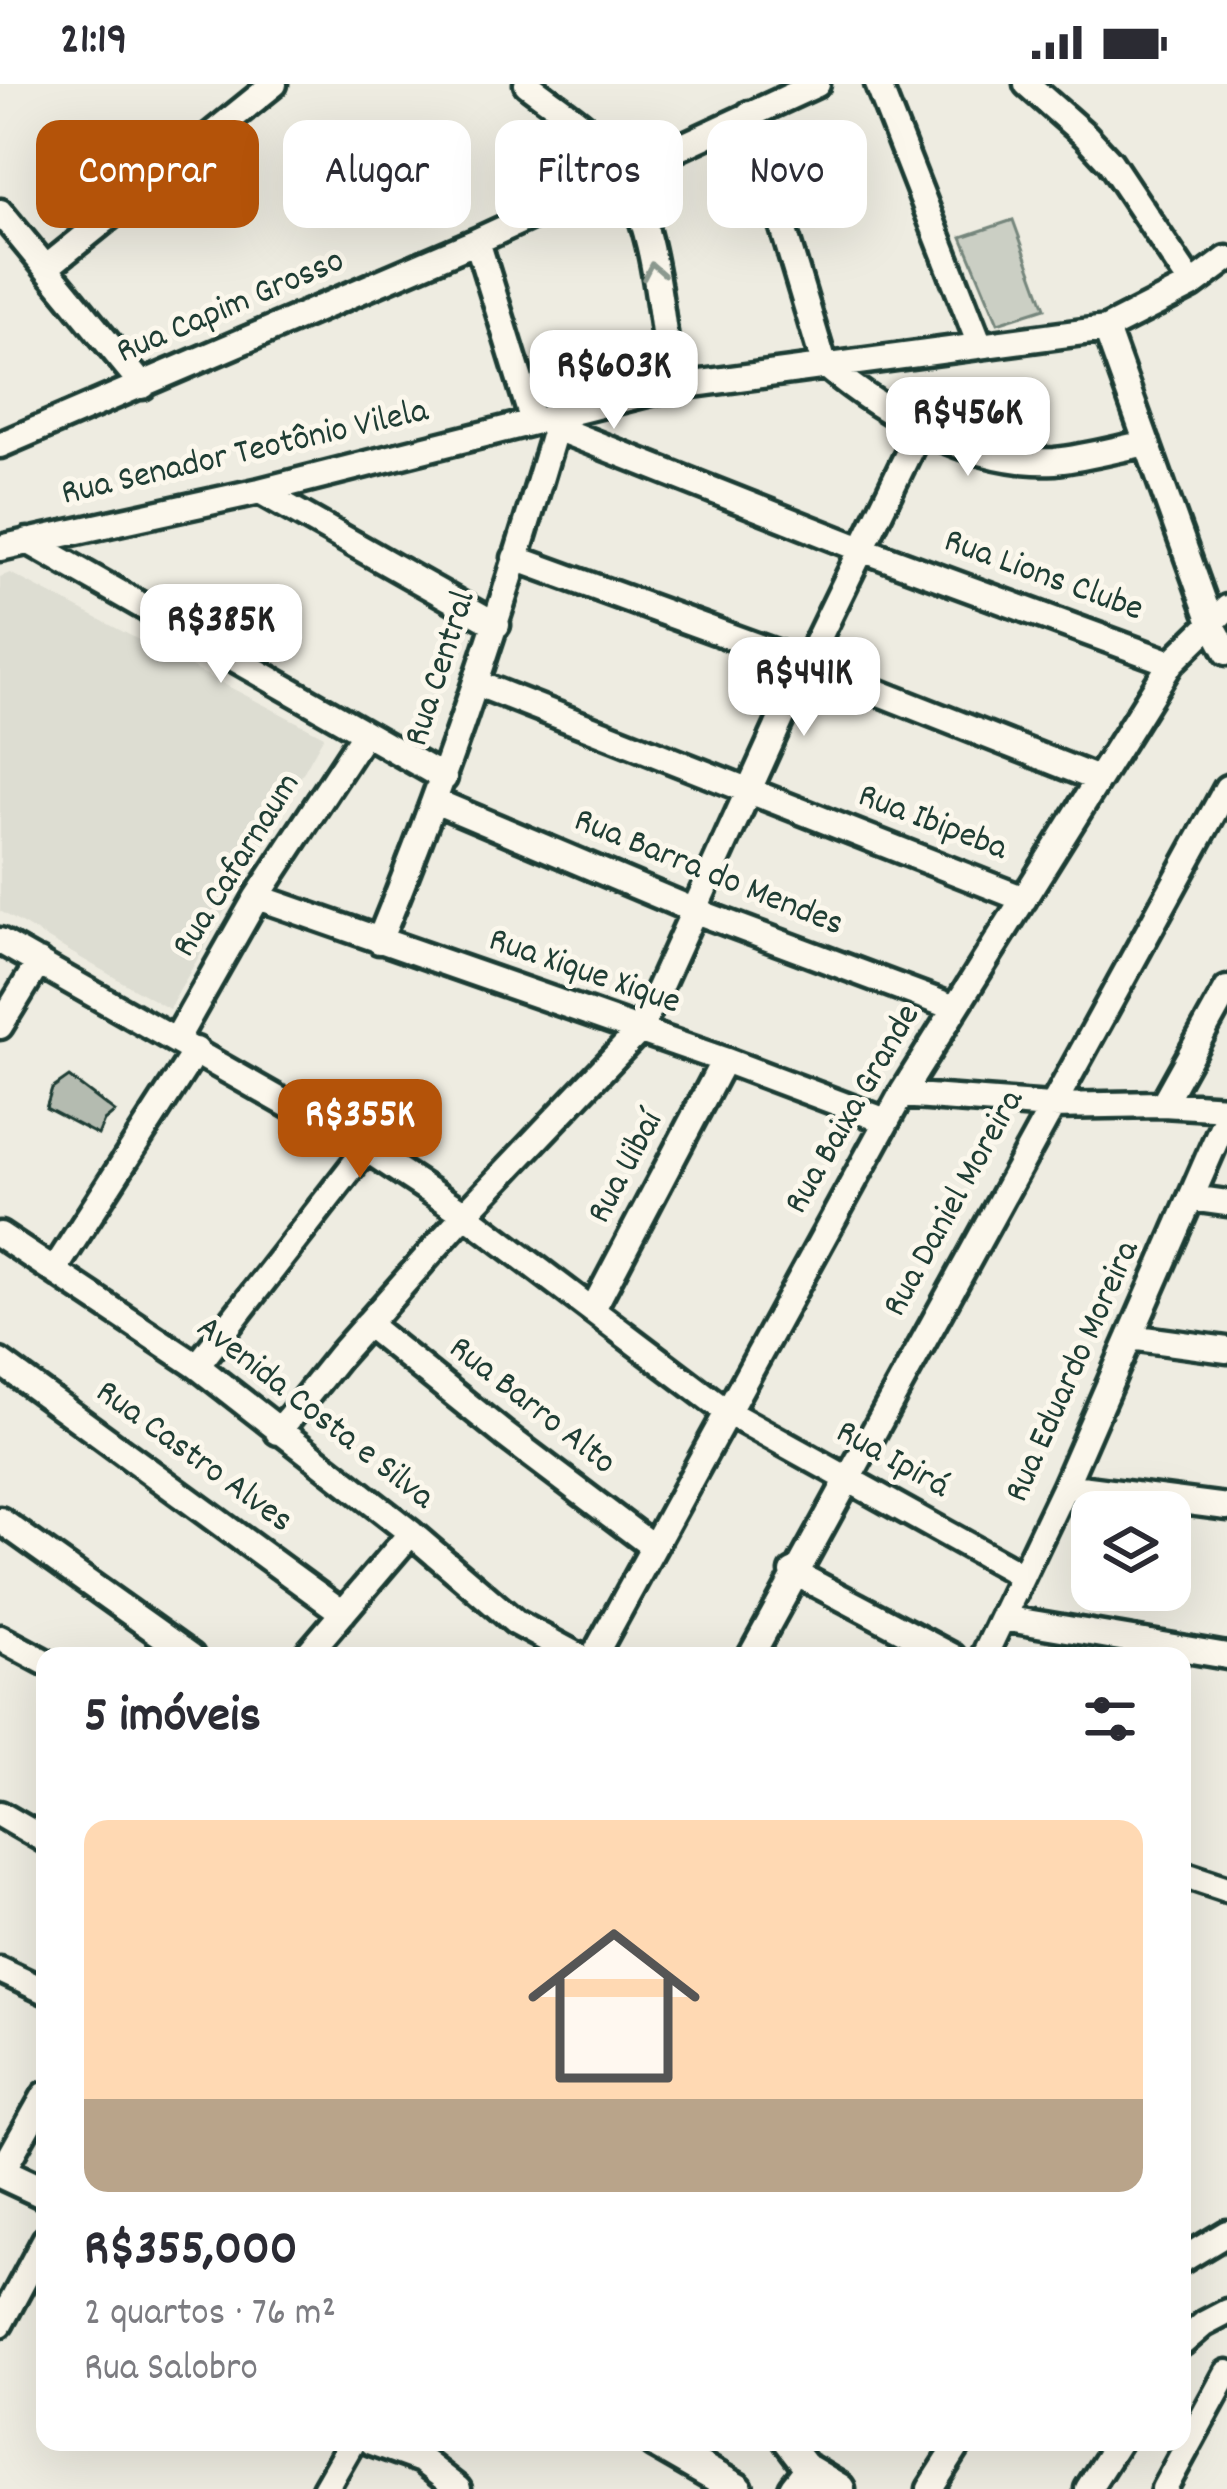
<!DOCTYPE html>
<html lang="pt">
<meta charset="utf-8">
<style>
body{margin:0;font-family:Dekko,sans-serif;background:#f2f2f3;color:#2b2b33;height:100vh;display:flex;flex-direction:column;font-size:45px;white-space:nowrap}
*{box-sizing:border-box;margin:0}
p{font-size:39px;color:#7c7c81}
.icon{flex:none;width:66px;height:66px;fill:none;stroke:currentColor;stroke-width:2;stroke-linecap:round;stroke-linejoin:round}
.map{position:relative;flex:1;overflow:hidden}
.sheet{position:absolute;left:36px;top:1563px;width:1155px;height:804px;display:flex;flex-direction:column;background:#fff;border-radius:24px;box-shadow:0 12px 48px #0002}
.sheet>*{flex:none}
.top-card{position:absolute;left:36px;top:36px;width:1155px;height:108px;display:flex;gap:24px}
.tools{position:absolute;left:1071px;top:1407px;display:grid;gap:24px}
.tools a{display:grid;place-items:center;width:120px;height:120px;border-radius:24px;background:#fff;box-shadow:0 12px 48px #0002;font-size:60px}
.price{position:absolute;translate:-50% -102px;padding:0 27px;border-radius:24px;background:#fff;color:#222;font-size:39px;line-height:78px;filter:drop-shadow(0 3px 6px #0008)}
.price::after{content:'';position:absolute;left:50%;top:72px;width:36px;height:27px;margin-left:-18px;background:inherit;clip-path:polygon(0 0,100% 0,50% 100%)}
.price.current{background:#b45309;color:#fff}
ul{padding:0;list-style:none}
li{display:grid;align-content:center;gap:24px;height:636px;padding:0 48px}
li span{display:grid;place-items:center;height:372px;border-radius:24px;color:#555}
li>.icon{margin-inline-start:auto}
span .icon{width:216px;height:216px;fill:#fffc;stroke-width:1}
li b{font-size:51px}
h2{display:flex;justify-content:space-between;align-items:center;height:144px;padding:0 48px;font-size:51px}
.pill{padding:0 42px;border-radius:24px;background:#fff;box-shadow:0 12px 48px #0002;font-size:42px;line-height:108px}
.pill.current{background:#b45309;color:#fff}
.status{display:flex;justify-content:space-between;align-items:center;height:84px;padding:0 60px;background:#fff;direction:ltr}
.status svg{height:33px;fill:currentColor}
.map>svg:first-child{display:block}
.built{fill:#ddddd2}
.green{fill:#cbcfc4;stroke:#75867c;stroke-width:3}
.building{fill:#b4bbb0;stroke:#1f3d34;stroke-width:3}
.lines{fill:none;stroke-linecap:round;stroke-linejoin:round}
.minor-casing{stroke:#1f3d34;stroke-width:33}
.major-casing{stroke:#1f3d34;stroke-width:39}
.minor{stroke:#fbf7ec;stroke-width:24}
.major{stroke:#fbf7ec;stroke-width:30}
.oneway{stroke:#8d9a90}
.labels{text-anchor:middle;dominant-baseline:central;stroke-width:10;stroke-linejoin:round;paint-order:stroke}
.street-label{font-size:36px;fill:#1f3d34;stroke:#fbf7ec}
</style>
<div class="status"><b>21:19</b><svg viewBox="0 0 49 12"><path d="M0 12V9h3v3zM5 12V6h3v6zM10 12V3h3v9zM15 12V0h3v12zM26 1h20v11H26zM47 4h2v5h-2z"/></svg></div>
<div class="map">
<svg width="1227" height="2405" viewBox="0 0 1227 2405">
<rect width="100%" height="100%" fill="#eeece1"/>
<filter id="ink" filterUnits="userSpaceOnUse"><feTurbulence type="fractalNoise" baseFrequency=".00833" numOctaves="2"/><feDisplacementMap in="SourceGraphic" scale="24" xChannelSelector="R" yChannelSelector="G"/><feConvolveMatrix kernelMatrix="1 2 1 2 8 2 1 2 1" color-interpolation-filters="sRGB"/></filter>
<g filter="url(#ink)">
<path class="built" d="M 10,489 L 324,652 L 169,925 L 0,827 L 0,493 Z"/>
<path class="green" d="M 1013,136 L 1045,224 L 998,239 L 962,153 Z"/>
<path class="building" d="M 69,993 L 115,1028 L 104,1037 L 98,1051 L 46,1024 L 52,1005 Z"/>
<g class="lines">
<defs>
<path id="minor" d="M 527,0 C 555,22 591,43 612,72 C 657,135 660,229 671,303
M 878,0 L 980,261
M 1027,0 L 1086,52 L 1110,78 L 1192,201
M 749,30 L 824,280 C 884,331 974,382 1055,377 C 1085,374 1117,365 1147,359
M 0,128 L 143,302
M 477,157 L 533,338
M 47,183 L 274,0
M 1106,245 L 1211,538 L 1227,568
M 556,344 L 864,466 L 1171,579
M 0,361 L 477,157 L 817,0
M 260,407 L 497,541
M 28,457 L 444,694
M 0,464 L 260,407 L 671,303 L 1106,245 L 1192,201 L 1227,175
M 515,474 L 806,580 L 1095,694
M 478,600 L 1024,815
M 437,718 L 693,826 L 955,924
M 257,813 L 724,976 L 886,1037
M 0,857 L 366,1065 L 465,1130 L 727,1328 L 1021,1491
M 379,857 C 451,683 506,513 559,332
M 0,942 L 39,878
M 177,954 L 257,813 L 364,650
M 901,1011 L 1050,1022 L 1163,1020 L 1227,1024
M 1163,1020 L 1227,905
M 1191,1114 L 1227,1119
M 0,1151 L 197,1282 L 411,1449 L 515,1538 L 578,1572
M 55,1185 L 196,966
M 593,1225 L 724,976
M 367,1240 L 505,1351 L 652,1462
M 1130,1253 L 1227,1266
M 0,1278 L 343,1529
M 197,1282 L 366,1065
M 278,1348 L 339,1272 L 465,1130 L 640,946 L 806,580 L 921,343
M 1065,1402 L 1227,1423
M 0,1436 L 191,1572
M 793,1488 L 952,1572
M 1003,1534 L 1227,1572
M 0,1554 L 45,1578
M 306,1572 L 411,1449
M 594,1572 L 901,1011 L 1171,579 L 1227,524
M 751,1572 L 1227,704
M 984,1572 L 1065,1402 L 1227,1031
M 0,1730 L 45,1756
M 1182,1790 L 1227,1805
M 0,1886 L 45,1907
M 0,2091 L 45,2011
M 1182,2176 L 1227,2149
M 0,2240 L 45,2156
M 1182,2259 L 1204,2240 L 1227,2228
M 371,2358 L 421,2376 L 458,2405
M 787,2358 L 809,2387
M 325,2405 L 352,2358
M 930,2405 L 960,2358
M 1088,2405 L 1118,2358
M 1164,2405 L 1227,2289"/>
<path id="major" d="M 0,2088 L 45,2109
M 655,2358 L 737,2405
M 795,2405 L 809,2387 L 839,2405"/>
</defs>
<use href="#minor" class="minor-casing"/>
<use href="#major" class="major-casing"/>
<use href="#minor" class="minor"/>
<use href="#major" class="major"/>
</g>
<defs><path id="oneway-chevron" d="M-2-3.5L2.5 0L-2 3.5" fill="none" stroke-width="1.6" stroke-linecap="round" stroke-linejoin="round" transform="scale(3)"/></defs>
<use class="oneway" href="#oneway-chevron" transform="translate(653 187) rotate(-101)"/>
</g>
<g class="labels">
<g class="street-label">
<text transform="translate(231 224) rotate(-23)">Rua Capim Grosso</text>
<text transform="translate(245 370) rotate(-13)">Rua Senador Teotônio Vilela</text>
<text transform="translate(1043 493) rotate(20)">Rua Lions Clube</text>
<text transform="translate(442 585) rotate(-72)">Rua Central</text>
<text transform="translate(932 740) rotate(21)">Rua Ibipeba</text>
<text transform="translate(238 782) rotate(-58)">Rua Cafarnaum</text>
<text transform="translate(708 790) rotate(22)">Rua Barra do Mendes</text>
<text transform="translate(584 889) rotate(19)">Rua Xique Xique</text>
<text transform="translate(854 1026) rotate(-60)">Rua Baixa Grande</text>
<text transform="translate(627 1084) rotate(-62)">Rua Uibaí</text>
<text transform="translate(955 1120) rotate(-61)">Rua Daniel Moreira</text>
<text transform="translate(1074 1288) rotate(-66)">Rua Eduardo Moreira</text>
<text transform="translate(531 1323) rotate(38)">Rua Barro Alto</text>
<text transform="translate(314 1330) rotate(38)">Avenida Costa e Silva</text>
<text transform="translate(193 1374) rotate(36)">Rua Castro Alves</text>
<text transform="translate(892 1377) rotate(29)">Rua Ipirá</text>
</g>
</g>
</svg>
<div class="tools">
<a><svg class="icon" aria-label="layers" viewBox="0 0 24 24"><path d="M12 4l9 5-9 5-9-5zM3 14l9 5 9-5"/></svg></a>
</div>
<b class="price" style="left:614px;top:348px">R$603K</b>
<b class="price" style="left:968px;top:395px">R$456K</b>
<b class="price" style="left:221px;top:602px">R$385K</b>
<b class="price" style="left:804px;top:655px">R$441K</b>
<b class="price current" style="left:360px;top:1097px">R$355K</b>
<div class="top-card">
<a class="pill current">Comprar</a>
<a class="pill">Alugar</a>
<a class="pill">Filtros</a>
<a class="pill">Novo</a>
</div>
<section class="sheet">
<h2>5 imóveis<svg class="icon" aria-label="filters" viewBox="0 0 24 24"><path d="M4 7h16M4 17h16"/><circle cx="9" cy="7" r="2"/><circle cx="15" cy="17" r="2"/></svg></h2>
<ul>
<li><span style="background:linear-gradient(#ffd9b3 75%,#b9a48a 0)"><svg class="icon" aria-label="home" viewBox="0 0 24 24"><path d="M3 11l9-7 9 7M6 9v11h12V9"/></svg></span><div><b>R$355,000</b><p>2 quartos · 76 m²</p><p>Rua Salobro</p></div></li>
</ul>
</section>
</div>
